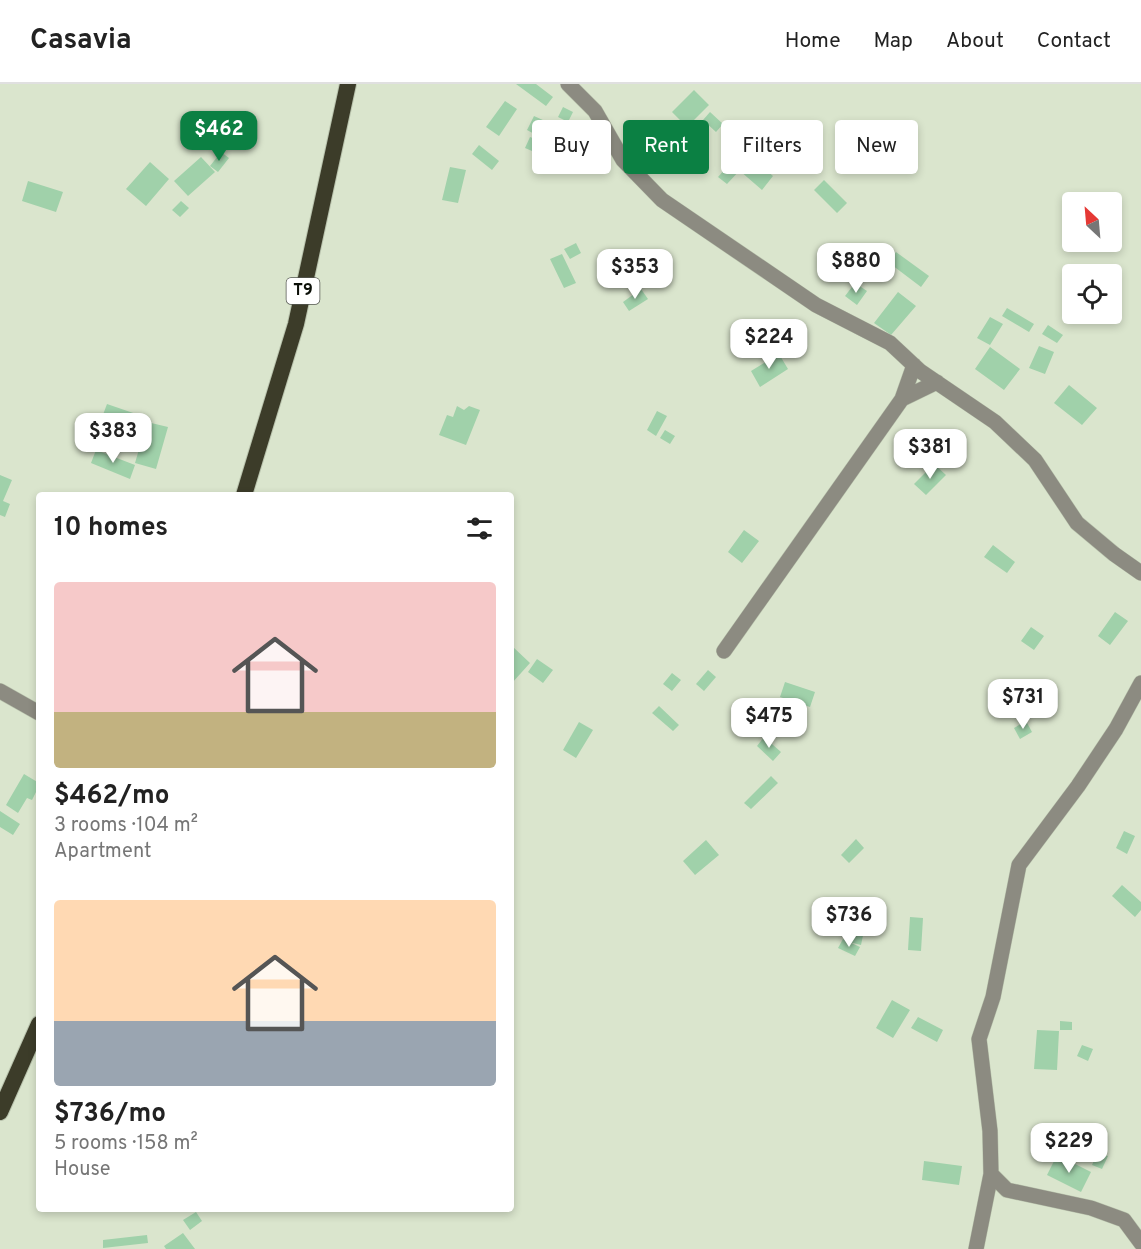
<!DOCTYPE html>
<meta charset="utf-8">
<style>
body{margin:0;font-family:Overpass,sans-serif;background:#f6f6f6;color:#222;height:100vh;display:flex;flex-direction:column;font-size:22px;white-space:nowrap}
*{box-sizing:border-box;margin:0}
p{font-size:20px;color:#767676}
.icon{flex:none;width:33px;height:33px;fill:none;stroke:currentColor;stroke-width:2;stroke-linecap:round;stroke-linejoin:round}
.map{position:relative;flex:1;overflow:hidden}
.sheet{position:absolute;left:36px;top:408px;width:478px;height:720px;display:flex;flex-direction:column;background:#fff;border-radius:6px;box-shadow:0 3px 9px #0003}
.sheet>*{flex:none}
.top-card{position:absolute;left:532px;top:36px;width:518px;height:54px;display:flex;gap:12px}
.needle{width:39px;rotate:334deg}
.tools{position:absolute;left:1062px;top:108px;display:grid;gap:12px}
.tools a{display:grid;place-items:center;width:60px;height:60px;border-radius:6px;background:#fff;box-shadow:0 3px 9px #0003;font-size:30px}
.price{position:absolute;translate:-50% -51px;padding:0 14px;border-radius:12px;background:#fff;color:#222;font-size:20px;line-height:39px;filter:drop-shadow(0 2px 3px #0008)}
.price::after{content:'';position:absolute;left:50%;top:36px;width:18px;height:14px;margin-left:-9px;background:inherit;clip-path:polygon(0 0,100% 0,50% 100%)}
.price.current{background:#0b8043;color:#fff}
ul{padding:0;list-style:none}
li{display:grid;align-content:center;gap:12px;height:318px;padding:0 18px}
li span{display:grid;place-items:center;height:186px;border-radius:6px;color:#555}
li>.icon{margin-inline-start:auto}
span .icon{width:108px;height:108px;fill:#fffc;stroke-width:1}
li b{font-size:26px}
h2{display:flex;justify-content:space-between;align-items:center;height:72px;padding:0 18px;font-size:26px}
.pill{padding:0 21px;border-radius:6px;background:#fff;box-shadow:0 3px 9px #0003;font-size:21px;line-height:54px}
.pill.current{background:#0b8043;color:#fff}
header{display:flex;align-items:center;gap:36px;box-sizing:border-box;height:84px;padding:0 30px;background:#fff;border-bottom:2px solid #e0e0e0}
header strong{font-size:28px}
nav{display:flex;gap:33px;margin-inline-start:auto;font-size:21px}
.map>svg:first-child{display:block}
.building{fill:#a0d1aa}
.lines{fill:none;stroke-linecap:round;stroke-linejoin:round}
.minor-casing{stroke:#b9c3ad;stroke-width:16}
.trunk-casing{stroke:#b9c3ad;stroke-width:18}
.minor{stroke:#8c8b81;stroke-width:15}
.trunk{stroke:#3c3c29;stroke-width:16}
.labels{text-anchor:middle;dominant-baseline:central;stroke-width:6;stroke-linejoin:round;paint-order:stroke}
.shield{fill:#fff;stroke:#545751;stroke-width:1.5}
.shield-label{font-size:16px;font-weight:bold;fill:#0b0f07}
</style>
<header>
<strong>Casavia</strong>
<nav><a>Home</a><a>Map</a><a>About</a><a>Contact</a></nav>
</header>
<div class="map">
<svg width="1141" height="1165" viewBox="0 0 1141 1165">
<rect width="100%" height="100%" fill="#dae5cd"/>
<path class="building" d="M 516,0 L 536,0 L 553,13 L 546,22 Z
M 694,6 L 709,21 L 687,43 L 672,28 Z
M 505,17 L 517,25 L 499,52 L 486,43 Z
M 563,23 L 573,28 L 568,38 L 558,33 Z
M 710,28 L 723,40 L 716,48 L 703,36 Z
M 534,32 L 545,37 L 538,52 L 527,46 Z
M 530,53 L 538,56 L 532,67 L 525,64 Z
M 479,61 L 499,77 L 492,86 L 472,70 Z
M 221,68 L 229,74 L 218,88 L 210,82 Z
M 201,73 L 215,88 L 188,112 L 174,97 Z
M 752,74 L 773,92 L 762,106 L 740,87 Z
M 732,77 L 741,85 L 727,100 L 718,93 Z
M 150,78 L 169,95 L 146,122 L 126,105 Z
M 450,83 L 466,86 L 458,119 L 442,116 Z
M 824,96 L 847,119 L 837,129 L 814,106 Z
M 28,97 L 63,108 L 56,128 L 22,117 Z
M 181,117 L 189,124 L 180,133 L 172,126 Z
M 576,159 L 581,169 L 570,175 L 564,165 Z
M 896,168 L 929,192 L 921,203 L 888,178 Z
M 562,170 L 576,199 L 564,204 L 550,175 Z
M 855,199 L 867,207 L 857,221 L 845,212 Z
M 641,205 L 648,215 L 629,227 L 623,218 Z
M 898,208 L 916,222 L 891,251 L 874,239 Z
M 1007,224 L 1034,240 L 1029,248 L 1002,232 Z
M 990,233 L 1003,240 L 990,261 L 977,254 Z
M 1048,241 L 1063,251 L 1057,259 L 1042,250 Z
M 1039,262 L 1054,268 L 1045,290 L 1029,284 Z
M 990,263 L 1020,285 L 1004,306 L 975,285 Z
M 779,270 L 788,285 L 760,303 L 751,287 Z
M 1069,301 L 1097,324 L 1082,341 L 1054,319 Z
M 107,320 L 139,331 L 134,346 L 110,338 L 103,360 L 87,354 L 94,334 L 101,336 Z
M 457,322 L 464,326 L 469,322 L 480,326 L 466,361 L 439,351 L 447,331 L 453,333 Z
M 657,327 L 667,332 L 656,352 L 647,346 Z
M 147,338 L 168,343 L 156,385 L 135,379 Z
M 665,346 L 675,352 L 670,360 L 660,354 Z
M 96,366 L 135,381 L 130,395 L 91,379 Z
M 934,380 L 946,391 L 926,411 L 914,400 Z
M 0,391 L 12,396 L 3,417 L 10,420 L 5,433 L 0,431 Z
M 744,446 L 759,457 L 742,479 L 728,468 Z
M 993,461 L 1015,478 L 1007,489 L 984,473 Z
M 1115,528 L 1128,537 L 1110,561 L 1098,552 Z
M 1031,543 L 1044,552 L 1034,566 L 1021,557 Z
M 512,562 L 530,579 L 512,599 Z
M 537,575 L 553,586 L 543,599 L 528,588 Z
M 708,586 L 716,593 L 704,607 L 696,600 Z
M 672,589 L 681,596 L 672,607 L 663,600 Z
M 785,598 L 815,608 L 810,623 L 780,613 Z
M 659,622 L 679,641 L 673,647 L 652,629 Z
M 1026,637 L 1032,648 L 1020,655 L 1014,644 Z
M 579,638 L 593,646 L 576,674 L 563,666 Z
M 764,653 L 781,668 L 773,677 L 757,662 Z
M 24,690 L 39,699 L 39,707 L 37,706 L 32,716 L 27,714 L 18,729 L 6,721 Z
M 771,692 L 778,699 L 751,725 L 744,719 Z
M 0,727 L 20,740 L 13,751 L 0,743 Z
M 1124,747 L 1135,752 L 1127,770 L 1116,764 Z
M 856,755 L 864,764 L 849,779 L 841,771 Z
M 706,756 L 719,771 L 695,791 L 683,777 Z
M 1122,801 L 1141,818 L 1141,826 L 1135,833 L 1112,812 Z
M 832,816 L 862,823 L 858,837 L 829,830 Z
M 910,833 L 923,834 L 921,867 L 908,866 Z
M 854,840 L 865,842 L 861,861 L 849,858 Z
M 843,855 L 860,863 L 855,872 L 838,864 Z
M 892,916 L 910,926 L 893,954 L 876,944 Z
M 918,933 L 943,946 L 937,958 L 911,944 Z
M 1060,937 L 1072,938 L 1072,946 L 1060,946 Z
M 1037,946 L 1059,947 L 1057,986 L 1034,985 Z
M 1082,961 L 1093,965 L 1088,977 L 1077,972 Z
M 1098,1068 L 1108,1072 L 1102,1085 L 1092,1081 Z
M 1057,1071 L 1091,1088 L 1081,1108 L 1047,1091 Z
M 924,1077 L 962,1082 L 959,1101 L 922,1096 Z
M 196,1128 L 202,1137 L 190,1146 L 183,1136 Z
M 183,1149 L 195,1165 L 166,1165 L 164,1162 Z
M 147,1151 L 148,1159 L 103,1164 L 103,1156 Z"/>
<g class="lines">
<defs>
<path id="minor" d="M 568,0 L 595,27 L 623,76 L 662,116 L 816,221 L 890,259 L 920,287 L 995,338 L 1035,376 L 1077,439 L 1114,470 L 1141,489
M 902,315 L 937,298
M 724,567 L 902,315 L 914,281
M 1141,599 L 1116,645 L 1078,702 L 1019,781 L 993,913 L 979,955 L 990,1047 L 991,1090 L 1007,1106 L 1091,1124 L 1124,1136 L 1141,1159
M 0,607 L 39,629
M 976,1165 L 991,1090"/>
<path id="trunk" d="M 244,411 L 296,240 L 348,0
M 0,1028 L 39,940"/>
</defs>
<use href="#minor" class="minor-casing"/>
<use href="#trunk" class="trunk-casing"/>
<use href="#minor" class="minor"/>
<use href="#trunk" class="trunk"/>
</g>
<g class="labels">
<rect class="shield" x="286.5" y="194" width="33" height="26" rx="4.5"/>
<g class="shield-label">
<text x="303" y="207">T9</text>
</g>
</g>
</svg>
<div class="tools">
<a><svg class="needle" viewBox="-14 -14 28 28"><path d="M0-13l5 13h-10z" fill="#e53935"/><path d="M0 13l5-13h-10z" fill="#767676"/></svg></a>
<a><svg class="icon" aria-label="locate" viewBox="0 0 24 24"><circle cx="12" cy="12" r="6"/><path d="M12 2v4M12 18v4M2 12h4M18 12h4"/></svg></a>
</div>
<b class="price current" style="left:219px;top:78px">$462</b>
<b class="price" style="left:856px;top:210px">$880</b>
<b class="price" style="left:635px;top:216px">$353</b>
<b class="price" style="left:769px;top:286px">$224</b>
<b class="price" style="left:113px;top:380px">$383</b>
<b class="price" style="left:930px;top:396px">$381</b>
<b class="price" style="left:1023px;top:646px">$731</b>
<b class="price" style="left:769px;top:665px">$475</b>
<b class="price" style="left:849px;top:864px">$736</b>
<b class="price" style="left:1069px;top:1090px">$229</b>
<div class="top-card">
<a class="pill">Buy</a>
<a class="pill current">Rent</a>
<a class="pill">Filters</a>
<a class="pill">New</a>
</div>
<section class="sheet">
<h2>10 homes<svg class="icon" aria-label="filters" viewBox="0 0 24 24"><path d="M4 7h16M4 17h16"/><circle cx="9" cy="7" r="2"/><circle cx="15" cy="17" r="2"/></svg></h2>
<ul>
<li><span style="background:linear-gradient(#f6c9c9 70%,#c2b280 0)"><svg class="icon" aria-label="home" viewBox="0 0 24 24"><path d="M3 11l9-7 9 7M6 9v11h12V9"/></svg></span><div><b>$462/mo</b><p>3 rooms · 104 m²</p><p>Apartment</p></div></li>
<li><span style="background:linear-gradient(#ffd9b3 65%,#9aa5b1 0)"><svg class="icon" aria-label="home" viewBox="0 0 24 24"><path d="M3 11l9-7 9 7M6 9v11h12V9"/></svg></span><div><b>$736/mo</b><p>5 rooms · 158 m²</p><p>House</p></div></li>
</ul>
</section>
</div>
